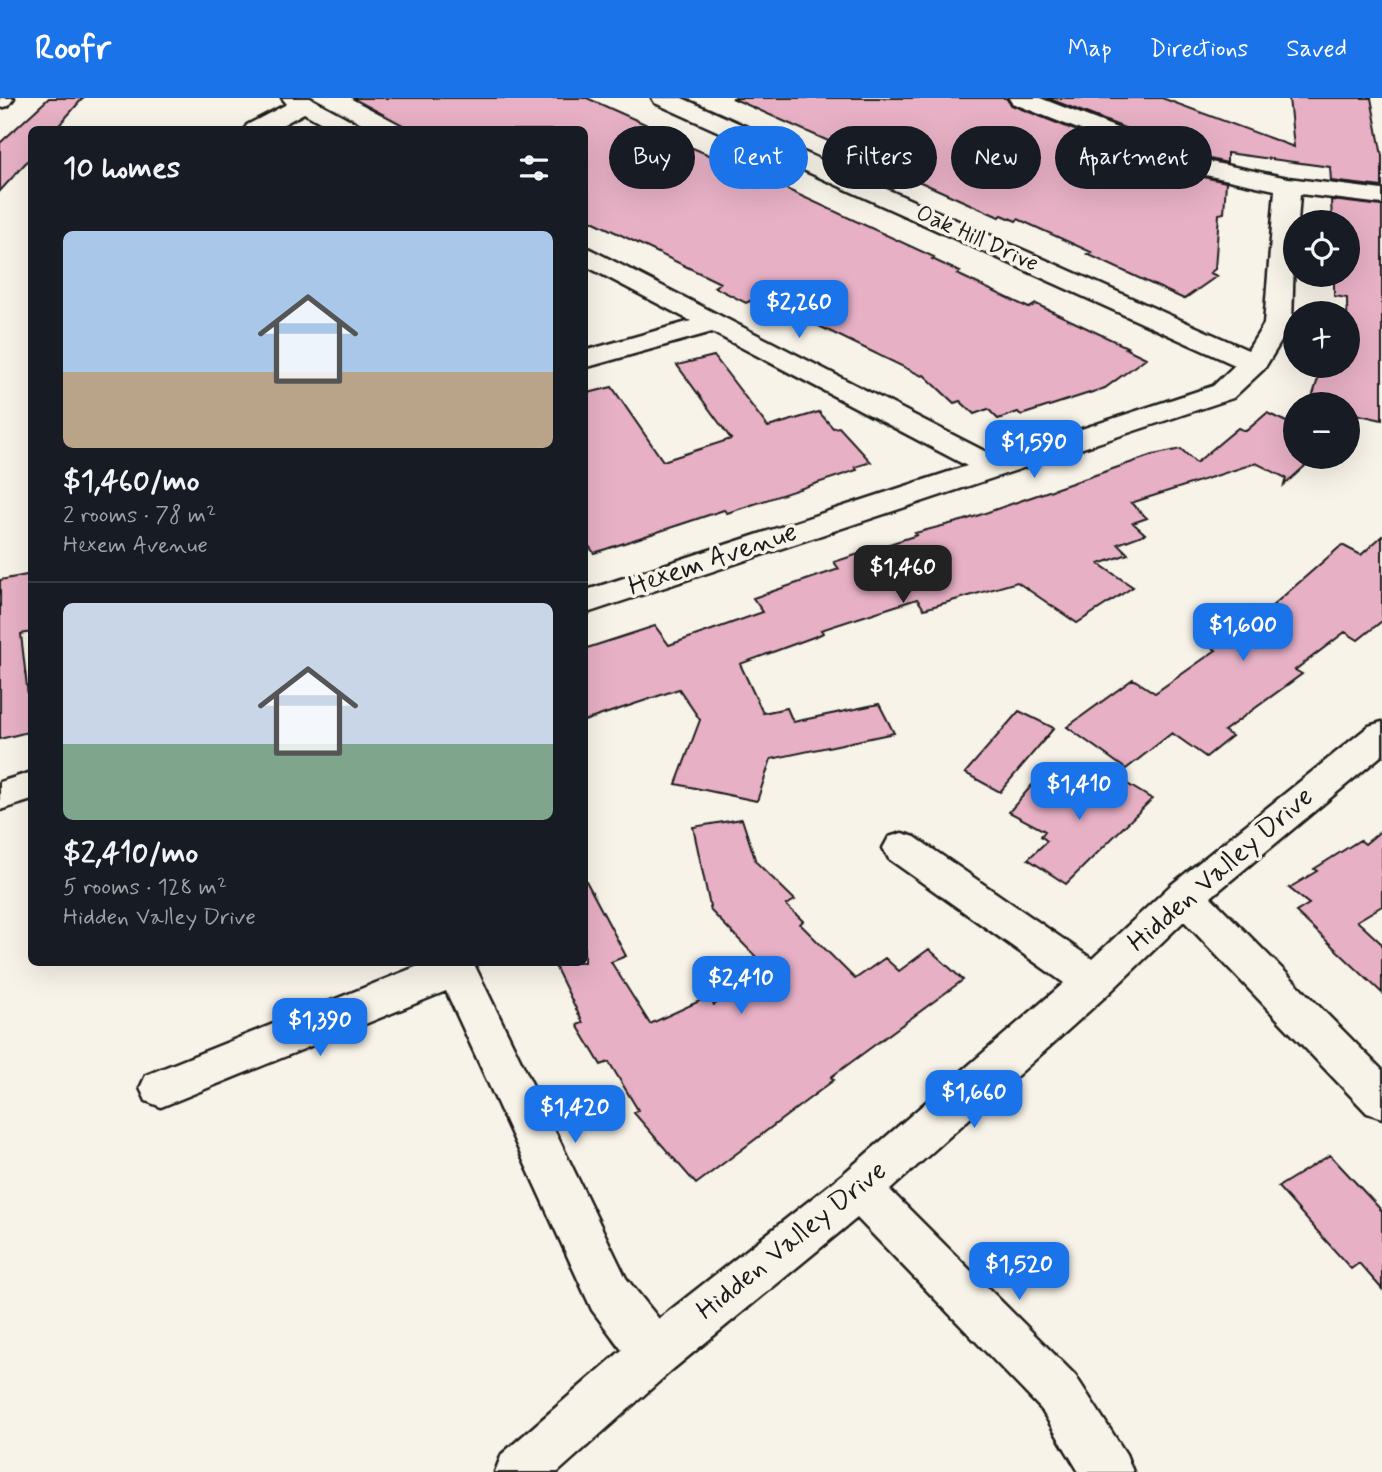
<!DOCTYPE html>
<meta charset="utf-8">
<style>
body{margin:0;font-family:Mynerve,sans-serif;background:#242831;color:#f1f3f6;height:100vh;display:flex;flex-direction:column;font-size:26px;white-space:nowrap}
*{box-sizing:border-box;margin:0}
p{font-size:23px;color:#9ea1a6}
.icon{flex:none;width:38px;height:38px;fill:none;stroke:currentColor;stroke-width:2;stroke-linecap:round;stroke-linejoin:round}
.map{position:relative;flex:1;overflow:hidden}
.sheet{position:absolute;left:28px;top:28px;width:560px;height:840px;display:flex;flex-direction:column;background:#171b24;border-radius:10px;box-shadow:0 7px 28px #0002}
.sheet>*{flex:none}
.top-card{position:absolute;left:609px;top:28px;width:665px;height:63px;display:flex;gap:14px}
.buttons{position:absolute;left:1283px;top:112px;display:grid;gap:14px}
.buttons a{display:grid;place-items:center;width:77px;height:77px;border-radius:50%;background:#171b24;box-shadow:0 7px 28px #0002;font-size:35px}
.price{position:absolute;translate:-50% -60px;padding:0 16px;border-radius:14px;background:#1a73e8;color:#fff;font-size:23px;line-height:46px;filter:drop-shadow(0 2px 4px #0008)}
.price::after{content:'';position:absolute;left:50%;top:42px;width:21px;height:16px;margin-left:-10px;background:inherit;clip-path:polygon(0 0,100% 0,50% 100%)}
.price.on{background:#222;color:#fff}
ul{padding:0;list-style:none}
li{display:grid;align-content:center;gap:14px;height:371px;padding:0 35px}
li+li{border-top:2px solid #363941}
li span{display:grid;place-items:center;height:217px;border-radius:10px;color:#555}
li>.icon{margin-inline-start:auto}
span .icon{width:126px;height:126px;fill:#fffc;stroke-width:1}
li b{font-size:30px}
h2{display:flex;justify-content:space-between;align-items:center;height:84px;padding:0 35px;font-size:30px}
.tag{padding:0 24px;border-radius:32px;background:#171b24;box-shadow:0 7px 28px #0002;font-size:24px;line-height:63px}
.tag.on{background:#1a73e8;color:#fff}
header{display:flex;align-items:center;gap:42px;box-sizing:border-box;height:98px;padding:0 35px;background:#1a73e8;color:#fff}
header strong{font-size:33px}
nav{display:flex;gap:38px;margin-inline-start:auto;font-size:24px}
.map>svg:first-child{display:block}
.building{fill:#e7b0c5;stroke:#1c1c1c;stroke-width:2}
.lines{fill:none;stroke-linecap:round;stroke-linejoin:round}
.minor-casing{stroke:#1c1c1c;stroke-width:5}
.minor{fill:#f7f3e8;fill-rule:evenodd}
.labels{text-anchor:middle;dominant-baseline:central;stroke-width:7;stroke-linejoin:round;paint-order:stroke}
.far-street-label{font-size:23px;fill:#1c1c1c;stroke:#f7f3e8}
.street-label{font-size:28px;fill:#1c1c1c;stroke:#f7f3e8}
</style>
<header>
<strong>Roofr</strong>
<nav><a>Map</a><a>Directions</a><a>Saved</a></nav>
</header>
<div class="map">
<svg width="1382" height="1374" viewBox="0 0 1382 1374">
<rect width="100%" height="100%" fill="#f7f3e8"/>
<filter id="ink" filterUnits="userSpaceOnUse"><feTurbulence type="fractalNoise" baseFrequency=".0143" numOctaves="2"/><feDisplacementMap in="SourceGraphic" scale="14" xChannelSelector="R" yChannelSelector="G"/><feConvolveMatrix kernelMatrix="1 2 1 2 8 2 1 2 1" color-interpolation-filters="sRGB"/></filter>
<g filter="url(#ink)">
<path class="building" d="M 49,0 L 83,0 L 55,32 L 32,32 L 32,58 L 0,93 L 0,45 Z
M 352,0 L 587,0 L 672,38 L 669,40 L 747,73 L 934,159 L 932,161 L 960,174 L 957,176 L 1029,210 L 1036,206 L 1127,249 L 1125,250 L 1146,260 L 1105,290 L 1021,317 L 1018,314 L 998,321 L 988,311 L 974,316 L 960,303 L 954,305 L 924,277 L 922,278 L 792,215 L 782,221 L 750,203 L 746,205 L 714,189 L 720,185 L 584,119 L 584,32 L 412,32 Z
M 732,0 L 1006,0 L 1011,7 L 1181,74 L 1226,84 L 1224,115 L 1219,116 L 1215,171 L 1210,175 L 1217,178 L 1184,201 L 1087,156 L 1091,154 L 1018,121 L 1016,123 L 1002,117 L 999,119 Z
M 1047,0 L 1162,0 L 1294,49 L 1289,0 L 1371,0 L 1382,58 L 1382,89 L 1331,83 L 1330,69 L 1227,55 L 1227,65 L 1197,58 Z
M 1331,102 L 1382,108 L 1382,322 L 1351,315 L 1348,327 L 1348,306 L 1310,306 L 1322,268 L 1348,268 L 1347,200 L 1334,198 L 1334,177 L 1348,177 L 1348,124 L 1332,124 Z
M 714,258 L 768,329 L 819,314 L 833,330 L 839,329 L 871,364 L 855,369 L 857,372 L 727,415 L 724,412 L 594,455 L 584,441 L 584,296 L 612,289 L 663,363 L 731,341 L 677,267 Z
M 1267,315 L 1295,328 L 1295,359 L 1315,359 L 1284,387 L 1286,380 L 1256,365 L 1131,405 L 1147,420 L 1133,425 L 1145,436 L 1118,446 L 1128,456 L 1099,466 L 1133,489 L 1077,525 L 1017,484 L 924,511 L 917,501 L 821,532 L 823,535 L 819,537 L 740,566 L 763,615 L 787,610 L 793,624 L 879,606 L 894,635 L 771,661 L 757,703 L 676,686 L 700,622 L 679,591 L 584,623 L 584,551 L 655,528 L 669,547 L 763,514 L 753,500 L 839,471 L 834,464 L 917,437 L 915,435 L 965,422 L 1153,357 L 1181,351 L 1196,365 L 1238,330 L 1246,333 Z
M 1382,438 L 1382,523 L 1358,542 L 1345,534 L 1295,572 L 1302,576 L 1224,633 L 1232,638 L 1206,659 L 1172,635 L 1126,671 L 1067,629 L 1133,581 L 1155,595 L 1216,552 L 1204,544 L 1253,509 L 1263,516 L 1342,447 L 1361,457 Z
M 32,476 L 32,534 L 21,536 L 32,633 L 0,641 L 0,482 Z
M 1019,613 L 1054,630 L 1000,694 L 965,675 Z
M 1101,670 L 1152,701 L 1066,786 L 1028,761 L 1047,743 L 1041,738 L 1045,733 L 1009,714 L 1032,687 L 1065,705 Z
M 742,721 L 756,764 L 795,802 L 786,807 L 803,823 L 800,826 L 855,881 L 885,860 L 899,873 L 929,851 L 963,882 L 831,979 L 834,982 L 696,1086 L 634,1015 L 638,1012 L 609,964 L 601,967 L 577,927 L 583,925 L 553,864 L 584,864 L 584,779 L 626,858 L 611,864 L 650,926 L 708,899 L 714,907 L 768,871 L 711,813 L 693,729 Z
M 1382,732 L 1382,808 L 1357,823 L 1382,846 L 1382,895 L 1296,814 L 1309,806 L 1289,790 L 1317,773 L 1314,771 L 1360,742 L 1365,746 Z
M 1330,1057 L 1382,1113 L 1382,1191 L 1359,1165 L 1351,1171 L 1278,1089 Z"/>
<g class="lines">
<defs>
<path id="minor" d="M 0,0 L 14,0 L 8,8 L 0,10 Z
M 282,0 L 310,0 L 360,27 L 363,32 L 334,32 L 304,15 L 273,32 L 244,32 L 247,27 L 287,6 Z
M 652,0 L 682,0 L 1248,252 L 1264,226 L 1275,92 L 1182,72 L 1012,5 L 1009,0 L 1040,0 L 1196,61 L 1288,80 L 1382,92 L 1382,106 L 1300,96 L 1298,124 L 1295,124 L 1292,226 L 1264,271 L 1233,300 L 584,516 L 584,493 L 967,368 L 712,234 L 584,270 L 584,253 L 691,223 L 584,167 L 584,148 L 996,359 L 1213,288 L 1235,267 L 655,5 Z
M 1382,624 L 1382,657 L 1211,799 L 1382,972 L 1382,1020 L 1367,1015 L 1184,823 L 1108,896 L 890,1092 L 1075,1277 L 1126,1356 L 1133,1374 L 1079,1374 L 1041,1311 L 857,1120 L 672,1272 L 558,1374 L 495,1374 L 502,1356 L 622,1252 L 592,1212 L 446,893 L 161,1009 L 146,1003 L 140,990 L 146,977 L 428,864 L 473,864 L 626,1180 L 659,1221 L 843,1076 L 1064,885 L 889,761 L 883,750 L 889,739 L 902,735 L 915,739 L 1092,861 L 1171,787 L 1369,628 Z
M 32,674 L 32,702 L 0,712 L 0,684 Z"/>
</defs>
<use href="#minor" class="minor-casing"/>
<use href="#minor" class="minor"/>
</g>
</g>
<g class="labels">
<g class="far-street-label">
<text transform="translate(977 141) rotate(24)">Oak Hill Drive</text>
</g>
<g class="street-label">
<text transform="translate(713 462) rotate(-19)">Hexem Avenue</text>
<text transform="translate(1221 772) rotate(-41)">Hidden Valley Drive</text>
<text transform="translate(792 1143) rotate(-39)">Hidden Valley Drive</text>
</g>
</g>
</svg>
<div class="buttons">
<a><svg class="icon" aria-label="locate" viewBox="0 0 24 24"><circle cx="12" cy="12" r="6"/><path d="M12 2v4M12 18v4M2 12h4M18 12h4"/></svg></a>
<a>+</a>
<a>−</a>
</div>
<b class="price" style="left:799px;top:242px">$2,260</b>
<b class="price" style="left:1034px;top:382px">$1,590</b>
<b class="price on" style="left:903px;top:507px">$1,460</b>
<b class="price" style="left:1243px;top:565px">$1,600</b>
<b class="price" style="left:1079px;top:724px">$1,410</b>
<b class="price" style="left:741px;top:918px">$2,410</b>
<b class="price" style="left:320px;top:960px">$1,390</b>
<b class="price" style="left:974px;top:1032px">$1,660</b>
<b class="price" style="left:575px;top:1047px">$1,420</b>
<b class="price" style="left:1019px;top:1204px">$1,520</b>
<div class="top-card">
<a class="tag">Buy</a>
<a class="tag on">Rent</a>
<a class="tag">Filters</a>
<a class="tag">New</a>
<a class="tag">Apartment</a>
</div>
<section class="sheet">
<h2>10 homes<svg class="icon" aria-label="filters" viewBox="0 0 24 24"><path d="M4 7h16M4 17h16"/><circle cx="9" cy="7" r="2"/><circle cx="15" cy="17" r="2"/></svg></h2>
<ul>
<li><span style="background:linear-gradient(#a9c7e8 65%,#b9a48a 0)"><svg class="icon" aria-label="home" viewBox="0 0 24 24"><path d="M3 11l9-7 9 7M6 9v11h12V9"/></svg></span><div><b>$1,460/mo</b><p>2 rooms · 78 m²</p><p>Hexem Avenue</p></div></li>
<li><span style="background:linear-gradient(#c9d6e8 65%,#7fa58c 0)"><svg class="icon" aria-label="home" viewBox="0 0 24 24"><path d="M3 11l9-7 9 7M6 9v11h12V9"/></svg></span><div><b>$2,410/mo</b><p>5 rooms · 128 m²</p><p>Hidden Valley Drive</p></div></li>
</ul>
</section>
</div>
